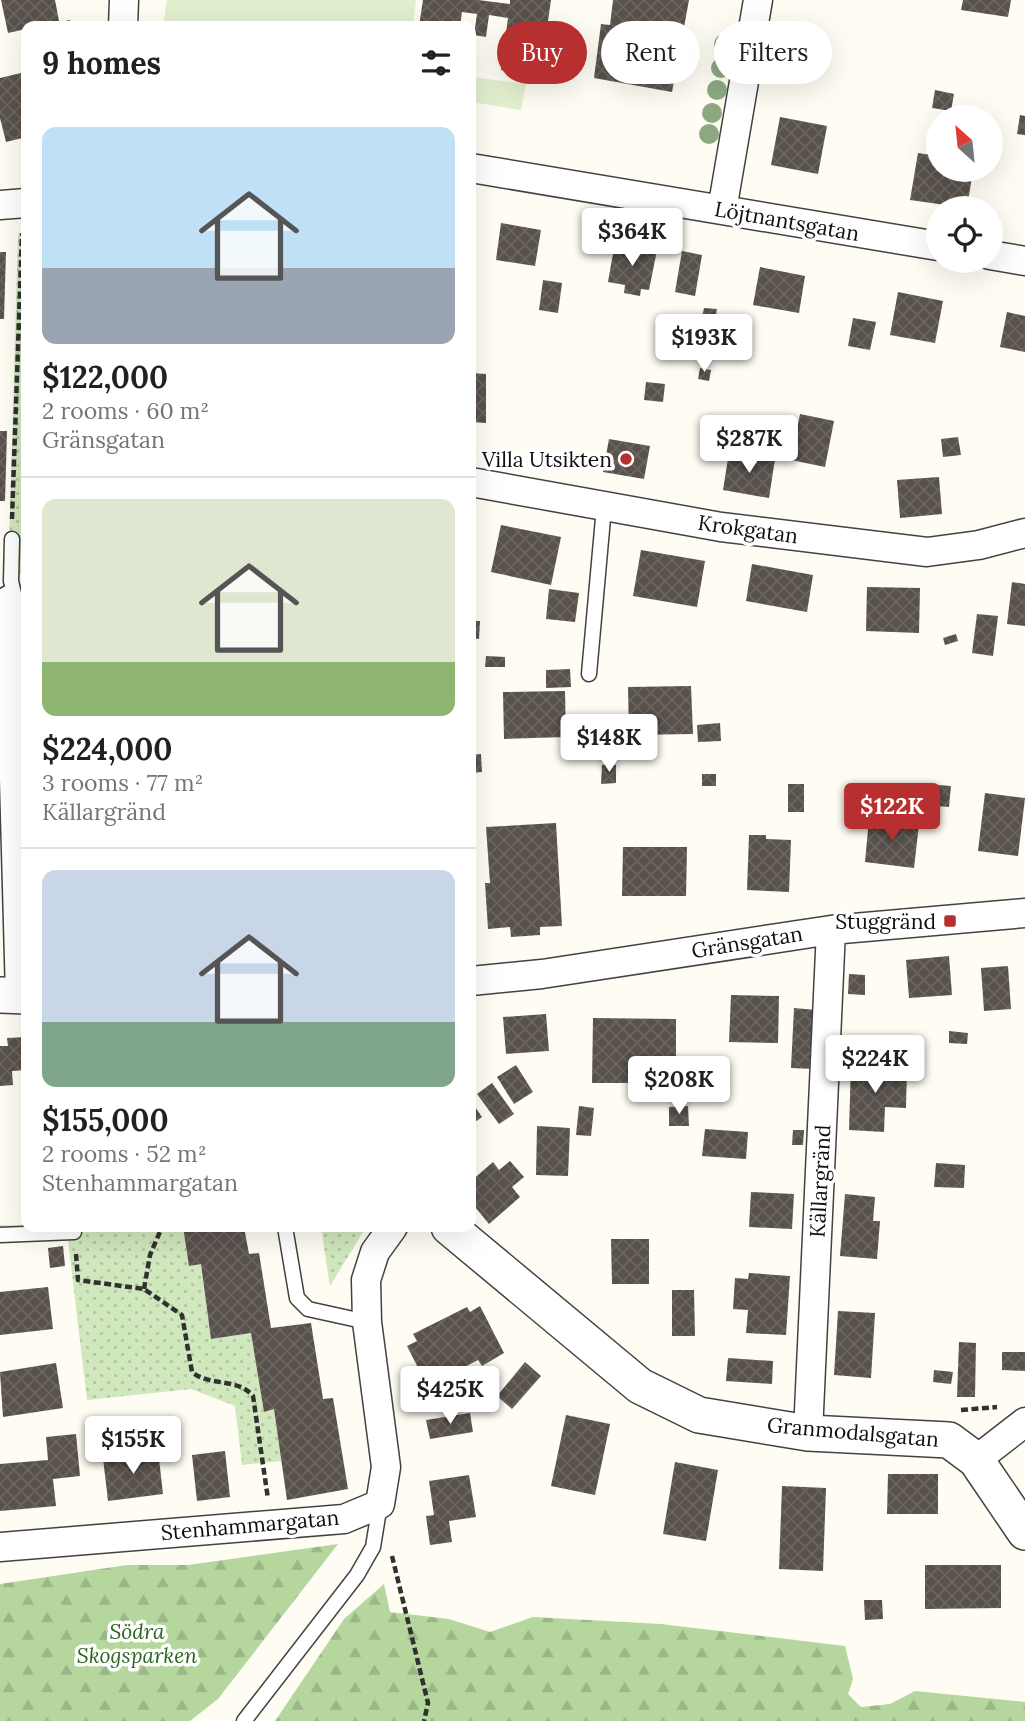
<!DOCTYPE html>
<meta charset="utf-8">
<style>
body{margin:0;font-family:Lora,serif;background:#f6f6f6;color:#202124;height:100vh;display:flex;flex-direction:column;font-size:26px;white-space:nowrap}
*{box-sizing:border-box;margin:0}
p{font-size:23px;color:#757577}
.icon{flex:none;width:38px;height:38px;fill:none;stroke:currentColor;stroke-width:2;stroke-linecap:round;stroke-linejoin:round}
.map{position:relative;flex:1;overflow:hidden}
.side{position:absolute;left:21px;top:21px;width:455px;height:1211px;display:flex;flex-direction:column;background:#fff;border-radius:14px;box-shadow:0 7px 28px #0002}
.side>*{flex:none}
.banner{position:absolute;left:497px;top:21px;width:422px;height:63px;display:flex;gap:14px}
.needle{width:46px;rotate:333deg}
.fabs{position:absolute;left:926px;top:105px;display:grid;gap:14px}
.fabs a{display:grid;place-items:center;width:77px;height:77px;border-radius:50%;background:#fff;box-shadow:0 7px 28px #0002;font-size:35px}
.price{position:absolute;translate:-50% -60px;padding:0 16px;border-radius:7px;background:#fff;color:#222;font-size:23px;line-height:46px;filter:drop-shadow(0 2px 4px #0008)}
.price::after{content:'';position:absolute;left:50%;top:42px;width:21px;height:16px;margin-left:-10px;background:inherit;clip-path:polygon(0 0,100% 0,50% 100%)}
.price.active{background:#b82f2f;color:#fff}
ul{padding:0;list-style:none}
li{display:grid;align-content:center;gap:14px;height:371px;padding:0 21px}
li+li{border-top:2px solid #e0e0e0}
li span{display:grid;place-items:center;height:217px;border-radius:14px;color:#555}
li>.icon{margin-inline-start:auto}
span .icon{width:126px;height:126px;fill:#fffc;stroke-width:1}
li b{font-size:30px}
h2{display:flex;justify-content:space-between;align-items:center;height:84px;padding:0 21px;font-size:30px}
.tag{padding:0 24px;border-radius:32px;background:#fff;box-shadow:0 7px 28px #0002;font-size:24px;line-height:63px}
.tag.active{background:#b82f2f;color:#fff}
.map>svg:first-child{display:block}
.green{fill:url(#green-dots)}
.forest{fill:url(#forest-firs)}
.pitch{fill:#e2efcf}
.building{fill:url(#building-cross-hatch)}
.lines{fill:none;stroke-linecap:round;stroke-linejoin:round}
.service-casing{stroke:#424242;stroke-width:17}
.minor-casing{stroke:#424242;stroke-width:31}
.tertiary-casing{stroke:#424242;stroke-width:38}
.path{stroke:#313131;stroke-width:4.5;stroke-dasharray:7 3.5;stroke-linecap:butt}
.service{stroke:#fff;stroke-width:14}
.minor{stroke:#fff;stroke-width:28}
.tertiary{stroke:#fff;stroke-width:35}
.tree{fill:#8ba881}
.poi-dot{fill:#b82f2f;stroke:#fff;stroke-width:2.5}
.labels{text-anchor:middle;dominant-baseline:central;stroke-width:7;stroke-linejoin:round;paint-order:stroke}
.street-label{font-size:21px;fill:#0f0f0f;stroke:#fff}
.poi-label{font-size:21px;fill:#0f0f0f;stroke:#fff;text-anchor:end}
.park-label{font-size:21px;font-style:italic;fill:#2d6423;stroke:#fff}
</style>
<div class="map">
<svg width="1025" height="1721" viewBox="0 0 1025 1721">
<defs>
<pattern id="green-dots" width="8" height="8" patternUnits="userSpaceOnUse" patternTransform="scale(1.75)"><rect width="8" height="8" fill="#d1e7bd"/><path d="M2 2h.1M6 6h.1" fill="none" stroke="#b2c5a1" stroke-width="1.8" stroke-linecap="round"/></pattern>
<pattern id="forest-firs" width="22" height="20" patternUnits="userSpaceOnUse" patternTransform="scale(1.75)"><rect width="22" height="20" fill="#b5d79e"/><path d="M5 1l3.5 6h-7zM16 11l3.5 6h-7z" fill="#9ab787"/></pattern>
<pattern id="building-cross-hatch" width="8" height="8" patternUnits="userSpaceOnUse" patternTransform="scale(1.75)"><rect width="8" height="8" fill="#58514c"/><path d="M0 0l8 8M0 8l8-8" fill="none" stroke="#6b6561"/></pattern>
</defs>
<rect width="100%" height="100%" fill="#fefcf3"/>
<path class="green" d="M 18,235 L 26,235 L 26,571 L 8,582 Z
M 0,1225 L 183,1227 L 189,1266 L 201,1264 L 211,1339 L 251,1333 L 264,1411 L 274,1409 L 282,1461 L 242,1465 L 235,1406 L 191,1389 L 87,1400 L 68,1240 L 0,1243 Z
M 321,1227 L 366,1227 L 330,1286 Z"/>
<path class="forest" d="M 338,1544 L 218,1699 L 190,1721 L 0,1721 L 0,1584 L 127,1565 L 188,1565 Z
M 384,1584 L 390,1612 L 449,1619 L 490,1632 L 533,1617 L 661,1624 L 845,1646 L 853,1679 L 848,1694 L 861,1707 L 890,1704 L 915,1691 L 1025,1702 L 1025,1721 L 275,1721 L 344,1619 Z"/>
<path class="pitch" d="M 167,0 L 416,0 L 413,26 L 163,26 Z
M 471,77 L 526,84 L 521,110 L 471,102 Z"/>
<path class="building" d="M 1,0 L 55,0 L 59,21 L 26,26 L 26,29 L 8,33 Z
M 423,0 L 478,0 L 510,4 L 510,0 L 551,0 L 540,76 L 501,70 L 508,18 L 489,15 L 486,37 L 474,35 L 477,14 L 462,12 L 460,26 L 419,26 Z
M 613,0 L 689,0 L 672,92 L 594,78 L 601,24 L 610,25 Z
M 963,0 L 1011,0 L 1008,17 L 961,10 Z
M 70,20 L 71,26 L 48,26 L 48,25 Z
M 26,58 L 26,137 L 6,142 L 0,118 L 0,78 L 25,72 L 21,59 Z
M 935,90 L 954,94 L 951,111 L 932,108 Z
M 1020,115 L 1025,116 L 1025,135 L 1017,134 Z
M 780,117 L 827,126 L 818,174 L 771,165 Z
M 918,153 L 938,156 L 938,170 L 973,170 L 967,208 L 910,200 Z
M 501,223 L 541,230 L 535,266 L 496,260 Z
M 615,242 L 657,250 L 649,290 L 641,289 L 640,296 L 624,293 L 625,285 L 608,282 Z
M 682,251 L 702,255 L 695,296 L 675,292 Z
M 0,252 L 6,252 L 4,319 L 0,319 Z
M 760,267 L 805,276 L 799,313 L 753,305 Z
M 543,280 L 562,283 L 558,313 L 539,310 Z
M 898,292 L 943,301 L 935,343 L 890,335 Z
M 704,308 L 717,309 L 715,320 L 702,317 Z
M 1007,312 L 1025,316 L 1025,352 L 1000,347 Z
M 853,318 L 876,322 L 870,350 L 848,346 Z
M 700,368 L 711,370 L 709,381 L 698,379 Z
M 471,373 L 486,374 L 486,423 L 471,422 Z
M 646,382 L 665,384 L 663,402 L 644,400 Z
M 800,414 L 834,421 L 825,467 L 791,460 Z
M 0,431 L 7,431 L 5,501 L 0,501 Z
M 958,437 L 961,455 L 943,457 L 941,439 Z
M 609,439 L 650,446 L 644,479 L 603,472 Z
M 729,452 L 775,459 L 769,498 L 723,490 Z
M 939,477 L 942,514 L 900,518 L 897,480 Z
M 501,525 L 561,537 L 551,585 L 491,572 Z
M 641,550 L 705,561 L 697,607 L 633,596 Z
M 752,564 L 813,575 L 807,612 L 746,601 Z
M 1012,582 L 1025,584 L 1025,626 L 1007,624 Z
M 867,587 L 920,588 L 919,633 L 866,631 Z
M 549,589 L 579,593 L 575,622 L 546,619 Z
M 977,614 L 998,616 L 993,656 L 972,653 Z
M 471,621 L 480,621 L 479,639 L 471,638 Z
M 956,634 L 958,641 L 945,645 L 943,638 Z
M 486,656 L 505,657 L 505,667 L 485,667 Z
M 570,669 L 571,687 L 546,688 L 546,670 Z
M 691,686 L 693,734 L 629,735 L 628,687 Z
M 565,691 L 566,737 L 504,739 L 503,692 Z
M 720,723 L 721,741 L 698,742 L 697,725 Z
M 481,754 L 482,772 L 471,773 L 471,755 Z
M 602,765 L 616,765 L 616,783 L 601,784 Z
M 702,774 L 716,774 L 716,786 L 702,786 Z
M 788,784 L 804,784 L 804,812 L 788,812 Z
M 938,785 L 951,786 L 949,807 L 936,806 Z
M 985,793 L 1025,798 L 1018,856 L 978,851 Z
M 869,819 L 919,824 L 914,868 L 865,862 Z
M 556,823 L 562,926 L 540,927 L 540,935 L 511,937 L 510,927 L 488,929 L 485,883 L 490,883 L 486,827 Z
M 749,835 L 766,835 L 766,839 L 791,840 L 789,892 L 747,890 Z
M 623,847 L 687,847 L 686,896 L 622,896 Z
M 949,956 L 952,995 L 909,998 L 906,960 Z
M 1008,966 L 1011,1009 L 984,1011 L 981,968 Z
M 849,974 L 865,975 L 865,995 L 848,994 Z
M 731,995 L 779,996 L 778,1043 L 729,1042 Z
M 794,1008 L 816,1010 L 813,1069 L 791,1068 Z
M 546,1014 L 549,1051 L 506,1054 L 503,1017 Z
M 593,1018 L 676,1019 L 676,1083 L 592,1083 Z
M 949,1031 L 968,1033 L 967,1044 L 949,1043 Z
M 26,1037 L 26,1070 L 12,1071 L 13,1085 L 0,1086 L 0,1046 L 8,1046 L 7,1038 Z
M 851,1063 L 907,1068 L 906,1108 L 885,1107 L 884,1132 L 849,1130 Z
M 516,1065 L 533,1092 L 514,1104 L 497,1077 Z
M 492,1083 L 514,1114 L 499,1124 L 477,1094 Z
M 471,1101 L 482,1117 L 471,1125 Z
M 579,1106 L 594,1108 L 591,1136 L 576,1135 Z
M 688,1106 L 689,1126 L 669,1126 L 669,1107 Z
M 537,1126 L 570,1128 L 568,1176 L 536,1175 Z
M 705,1129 L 748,1132 L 746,1159 L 702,1156 Z
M 793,1130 L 804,1130 L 803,1145 L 792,1145 Z
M 510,1161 L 524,1177 L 512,1187 L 520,1197 L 489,1224 L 471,1202 L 471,1181 L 493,1162 L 499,1170 Z
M 936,1163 L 965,1165 L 964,1188 L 934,1187 Z
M 751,1192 L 794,1194 L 792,1229 L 749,1227 Z
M 845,1194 L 875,1197 L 873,1221 L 880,1221 L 877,1259 L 840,1256 Z
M 183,1227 L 244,1227 L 249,1254 L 259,1253 L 271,1328 L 311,1323 L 323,1399 L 333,1398 L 348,1489 L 287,1500 L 274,1409 L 264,1412 L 251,1333 L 211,1339 L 201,1264 L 189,1266 Z
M 611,1239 L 649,1239 L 649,1284 L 612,1284 Z
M 63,1246 L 65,1266 L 50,1268 L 48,1248 Z
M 749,1273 L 790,1276 L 786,1335 L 746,1333 L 748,1310 L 733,1309 L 735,1278 L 748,1279 Z
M 48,1287 L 53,1329 L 0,1335 L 0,1292 Z
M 672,1290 L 694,1290 L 695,1336 L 672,1336 Z
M 480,1306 L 504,1353 L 482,1366 L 478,1360 L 459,1370 L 462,1377 L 431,1393 L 407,1346 L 417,1341 L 413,1334 L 467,1307 L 470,1312 Z
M 838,1311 L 875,1313 L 871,1378 L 834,1375 Z
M 959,1342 L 976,1343 L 975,1397 L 957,1397 Z
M 1002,1352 L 1025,1352 L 1025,1371 L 1002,1370 Z
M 728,1358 L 773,1361 L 772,1384 L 726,1381 Z
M 525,1362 L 541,1376 L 512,1409 L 497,1396 Z
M 56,1363 L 63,1408 L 3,1417 L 0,1372 Z
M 934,1370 L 953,1372 L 951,1384 L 933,1382 Z
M 470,1413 L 473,1432 L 430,1439 L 426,1420 Z
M 566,1415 L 610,1424 L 595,1495 L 551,1486 Z
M 76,1434 L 80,1476 L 53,1479 L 56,1506 L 0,1511 L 0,1464 L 48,1460 L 46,1437 Z
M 158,1450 L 163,1494 L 108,1501 L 103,1458 Z
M 225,1451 L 230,1497 L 197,1501 L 192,1455 Z
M 675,1462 L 718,1470 L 706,1541 L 663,1534 Z
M 888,1474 L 938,1474 L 938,1514 L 887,1514 Z
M 469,1475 L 476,1517 L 449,1521 L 452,1542 L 430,1545 L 426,1516 L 434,1515 L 429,1481 Z
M 782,1486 L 826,1488 L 823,1571 L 779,1569 Z
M 925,1565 L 1001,1565 L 1001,1608 L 925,1609 Z
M 864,1600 L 882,1600 L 883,1619 L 865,1620 Z"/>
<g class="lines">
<defs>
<path id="service" d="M 12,539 L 11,581 L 15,598
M 589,674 L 604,507
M 285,1227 L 297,1298 L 308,1309 L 367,1322
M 0,1235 L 74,1232 L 73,1227
M 244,1721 L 357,1575 L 373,1547 L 380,1504"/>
<path id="minor" d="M 123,26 L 124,0
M 471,168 L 938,246
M 0,205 L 26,203
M 722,210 L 758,0
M 990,255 L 1025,261
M 471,482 L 721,527 L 927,552 L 979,545 L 1025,533
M 9,600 L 20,995
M 471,981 L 542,974 L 831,930 L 1025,913
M 808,1433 L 831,930
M 976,1460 L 1025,1422
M 0,1547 L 344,1519 L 380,1504 L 386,1467 L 367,1322 L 366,1280 L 375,1252 L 393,1227"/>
<path id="tertiary" d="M 0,995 L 26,996
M 449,1227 L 640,1386 L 699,1415 L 808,1433 L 949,1440 L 976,1460 L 1025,1532"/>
</defs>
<use href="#service" class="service-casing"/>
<use href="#minor" class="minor-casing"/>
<use href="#tertiary" class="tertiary-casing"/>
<path class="path" d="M 12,519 L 22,233
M 76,1254 L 78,1280 L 144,1289 L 182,1315 L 192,1372 C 210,1387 237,1377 253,1396 L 268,1499
M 144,1289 L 150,1255 L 162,1227
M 961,1410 L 997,1407
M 392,1556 L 428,1703 L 424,1721"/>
<use href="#service" class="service"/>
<use href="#minor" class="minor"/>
<use href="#tertiary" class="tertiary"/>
</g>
<g class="tree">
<circle cx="724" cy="44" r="10"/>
<circle cx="721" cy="68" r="10"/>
<circle cx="717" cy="90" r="10"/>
<circle cx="712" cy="113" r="10"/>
<circle cx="709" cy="134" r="10"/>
</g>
<g class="poi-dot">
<circle cx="626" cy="459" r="7"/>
<rect x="943" y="914" width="14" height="14" rx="3.5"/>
</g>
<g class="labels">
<g class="street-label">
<text transform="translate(787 221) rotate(10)">Löjtnantsgatan</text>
<text transform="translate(748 529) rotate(8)">Krokgatan</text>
<text transform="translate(747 942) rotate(-9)">Gränsgatan</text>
<text transform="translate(820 1181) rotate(-87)">Källargränd</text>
<text transform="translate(853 1432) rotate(5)">Granmodalsgatan</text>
<text transform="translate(250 1525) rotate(-5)">Stenhammargatan</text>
</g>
<g class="poi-label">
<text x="612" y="459">Villa Utsikten</text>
<text x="936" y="921">Stuggränd</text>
</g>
<g class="park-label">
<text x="137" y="1631">Södra<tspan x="137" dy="24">Skogsparken</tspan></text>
</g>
</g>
</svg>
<div class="fabs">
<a><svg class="needle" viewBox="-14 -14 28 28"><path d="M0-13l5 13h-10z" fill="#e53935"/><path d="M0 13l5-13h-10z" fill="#757577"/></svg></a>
<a><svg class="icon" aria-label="locate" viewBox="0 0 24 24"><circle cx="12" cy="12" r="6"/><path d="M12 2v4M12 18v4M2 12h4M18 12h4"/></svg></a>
</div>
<b class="price" style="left:632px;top:268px">$364K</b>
<b class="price" style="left:704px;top:374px">$193K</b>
<b class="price" style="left:749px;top:475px">$287K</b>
<b class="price" style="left:609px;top:774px">$148K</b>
<b class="price active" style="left:892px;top:843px">$122K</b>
<b class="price" style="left:875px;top:1095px">$224K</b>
<b class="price" style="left:679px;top:1116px">$208K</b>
<b class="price" style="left:450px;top:1426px">$425K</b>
<b class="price" style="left:133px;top:1476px">$155K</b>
<div class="banner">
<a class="tag active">Buy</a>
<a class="tag">Rent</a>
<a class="tag">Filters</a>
</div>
<section class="side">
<h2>9 homes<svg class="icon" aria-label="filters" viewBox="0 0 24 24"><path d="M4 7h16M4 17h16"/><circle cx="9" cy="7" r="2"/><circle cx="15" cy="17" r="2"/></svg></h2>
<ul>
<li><span style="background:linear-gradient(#bfe0f5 65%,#9aa5b1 0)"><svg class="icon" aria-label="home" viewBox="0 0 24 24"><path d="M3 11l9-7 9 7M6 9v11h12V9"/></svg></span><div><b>$122,000</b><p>2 rooms · 60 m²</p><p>Gränsgatan</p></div></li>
<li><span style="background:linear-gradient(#dfe7d0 75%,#8fb573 0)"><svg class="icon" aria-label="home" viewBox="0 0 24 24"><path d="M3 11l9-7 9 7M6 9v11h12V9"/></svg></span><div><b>$224,000</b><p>3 rooms · 77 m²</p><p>Källargränd</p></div></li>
<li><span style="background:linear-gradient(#c9d6e8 70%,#7fa58c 0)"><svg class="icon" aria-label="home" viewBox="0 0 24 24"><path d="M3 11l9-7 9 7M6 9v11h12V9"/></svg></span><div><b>$155,000</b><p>2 rooms · 52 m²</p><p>Stenhammargatan</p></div></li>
</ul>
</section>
</div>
